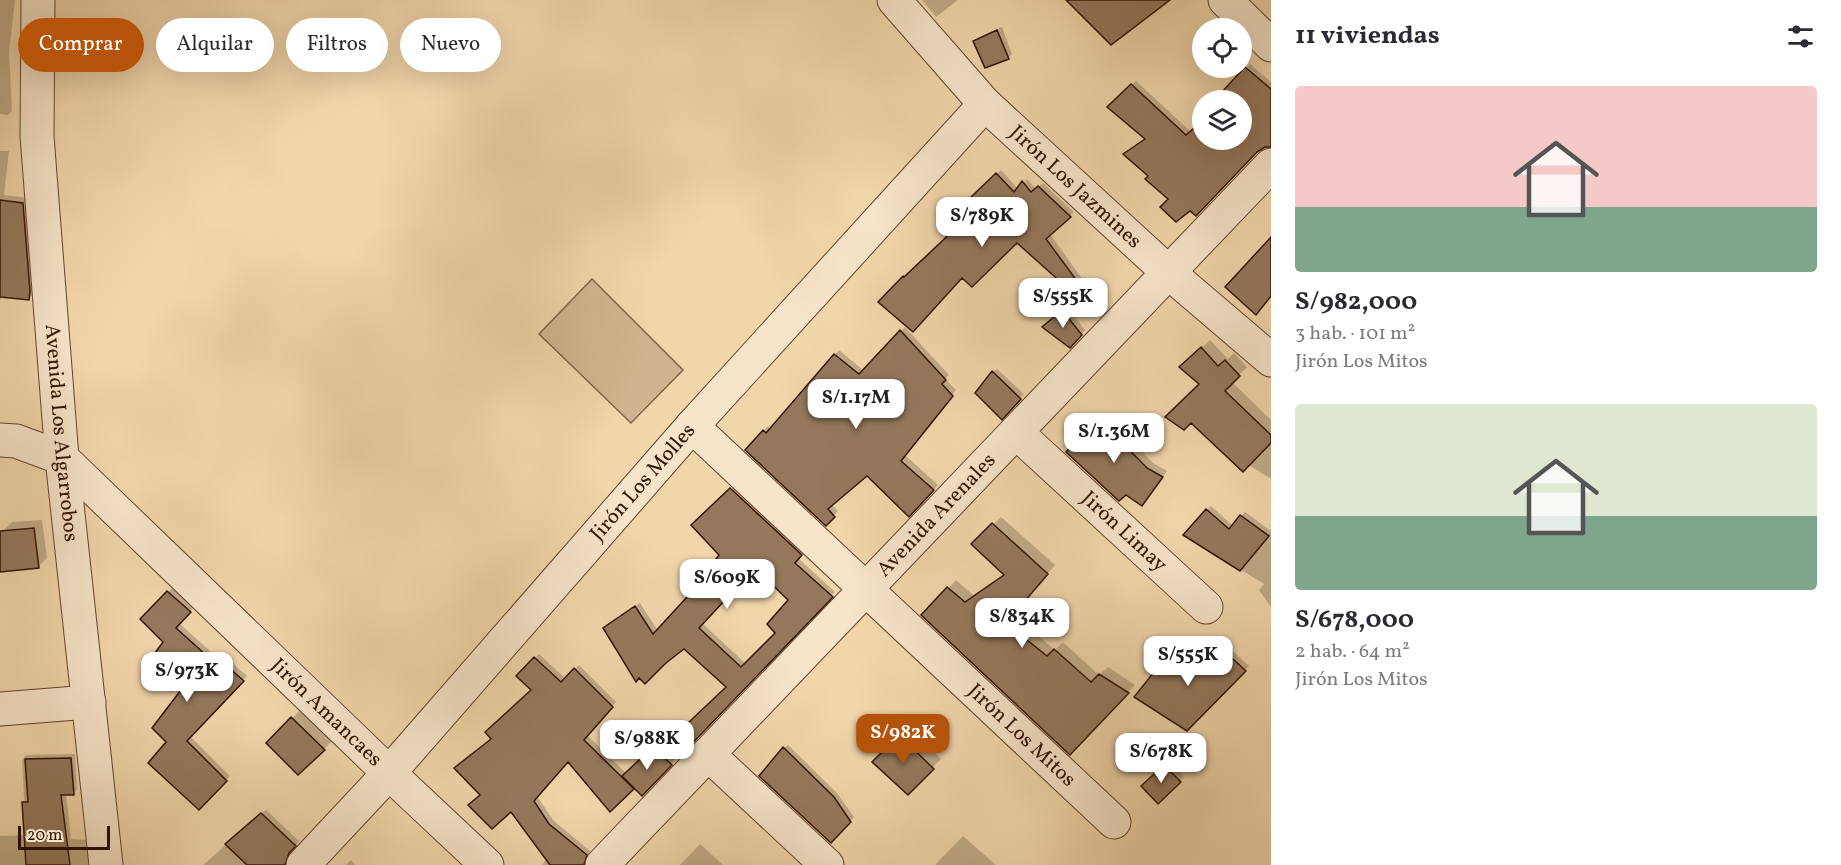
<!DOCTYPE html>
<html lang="es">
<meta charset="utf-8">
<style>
body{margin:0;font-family:Vollkorn,serif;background:#f2f2f3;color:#2b2b33;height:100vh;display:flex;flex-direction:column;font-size:22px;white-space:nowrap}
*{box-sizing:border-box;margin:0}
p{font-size:20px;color:#7c7c81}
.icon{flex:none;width:33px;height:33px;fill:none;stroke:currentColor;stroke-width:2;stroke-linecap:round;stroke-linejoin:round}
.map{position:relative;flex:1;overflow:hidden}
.details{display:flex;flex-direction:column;background:#fff;width:570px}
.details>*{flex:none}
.hud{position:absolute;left:18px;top:18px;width:570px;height:54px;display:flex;gap:12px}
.tools{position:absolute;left:1192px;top:18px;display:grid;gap:12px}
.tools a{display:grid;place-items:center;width:60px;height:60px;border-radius:50%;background:#fff;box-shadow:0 6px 24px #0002;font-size:30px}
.scale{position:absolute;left:18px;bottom:15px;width:92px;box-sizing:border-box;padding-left:6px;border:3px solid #321406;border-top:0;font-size:16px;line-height:21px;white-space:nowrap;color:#321406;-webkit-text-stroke:4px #f6e4c8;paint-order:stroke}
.price{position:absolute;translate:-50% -51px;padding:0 14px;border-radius:12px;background:#fff;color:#222;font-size:20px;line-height:39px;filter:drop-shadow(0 2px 3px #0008)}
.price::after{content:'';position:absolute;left:50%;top:36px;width:18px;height:14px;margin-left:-9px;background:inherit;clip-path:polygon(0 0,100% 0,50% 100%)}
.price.current{background:#b45309;color:#fff}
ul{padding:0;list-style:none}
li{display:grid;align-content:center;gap:12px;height:318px;padding:0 24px}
li span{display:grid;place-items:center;height:186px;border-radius:6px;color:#555}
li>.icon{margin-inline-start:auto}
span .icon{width:108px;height:108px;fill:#fffc;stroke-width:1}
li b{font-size:26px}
h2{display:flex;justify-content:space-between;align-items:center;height:72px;padding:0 24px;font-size:26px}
.tag{padding:0 21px;border-radius:27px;background:#fff;box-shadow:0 6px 24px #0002;font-size:21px;line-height:54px}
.tag.current{background:#b45309;color:#fff}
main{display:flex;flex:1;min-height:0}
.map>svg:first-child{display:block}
.green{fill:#d1b48f;stroke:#82644a;stroke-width:1.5}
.shadow{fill:#0003;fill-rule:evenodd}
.building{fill:#95785c;stroke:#321406;stroke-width:1.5;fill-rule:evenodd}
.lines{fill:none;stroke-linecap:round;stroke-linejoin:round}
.street-casing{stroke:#62442f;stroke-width:35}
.street{stroke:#f6e4c8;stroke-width:33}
.labels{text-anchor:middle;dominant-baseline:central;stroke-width:4.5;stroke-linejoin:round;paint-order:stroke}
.street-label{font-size:21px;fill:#321406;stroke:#f6e4c8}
</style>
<main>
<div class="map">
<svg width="1271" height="865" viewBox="0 0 1271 865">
<rect width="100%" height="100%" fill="#f1d5ab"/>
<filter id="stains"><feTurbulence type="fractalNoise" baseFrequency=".00333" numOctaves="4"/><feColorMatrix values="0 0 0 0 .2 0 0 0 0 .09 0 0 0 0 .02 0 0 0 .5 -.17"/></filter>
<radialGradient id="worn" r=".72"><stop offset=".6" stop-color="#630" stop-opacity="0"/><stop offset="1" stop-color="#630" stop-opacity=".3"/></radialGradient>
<path class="green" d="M 592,279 L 683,370 L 631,423 L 539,334 Z"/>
<path class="shadow" d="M 0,0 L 15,0 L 9,52 L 12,111 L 8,115 L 0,114 Z
M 922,0 L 958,0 L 936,17 Z
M 1002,27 L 1012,54 L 1008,58 L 975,42 L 979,37 Z
M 1250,64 L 1271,82 L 1271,141 L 1170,199 L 1150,175 L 1125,154 L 1146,138 L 1109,106 L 1136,81 L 1191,132 L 1203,122 L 1203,140 L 1242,140 L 1242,100 L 1226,100 L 1220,96 Z
M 0,151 L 9,151 L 4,195 L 29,198 L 34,293 L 29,299 L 2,295 L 0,301 Z
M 1001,170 L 1018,189 L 1027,179 L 1036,189 L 1043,183 L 1074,212 L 1050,234 L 1083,280 L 1072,290 L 1017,241 L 962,276 L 880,302 L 908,273 L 909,274 L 979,208 L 970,200 Z
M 1067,307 L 1085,330 L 1070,346 L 1048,323 Z
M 905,327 L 949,375 L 945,379 L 956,390 L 905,455 L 938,485 L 909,515 L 867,474 L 831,504 L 838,511 L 826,524 L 747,450 L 768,426 L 771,429 L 839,350 L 864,371 Z
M 1210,340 L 1228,359 L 1234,353 L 1247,367 L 1232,382 L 1271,420 L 1271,479 L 1249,465 L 1201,384 L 1182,367 Z
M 997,369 L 1024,394 L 1002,418 L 993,372 Z
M 1105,414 L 1153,463 L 1167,471 L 1142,504 L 1068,452 Z
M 735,485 L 805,550 L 798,558 L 835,592 L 682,752 L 728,687 L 681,645 L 609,624 L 640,603 L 658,631 L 712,572 L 721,555 L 693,525 ZM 755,566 L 790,600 L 777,633 L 746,664 L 702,623 Z
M 1211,506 L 1233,526 L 1245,512 L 1271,531 L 1271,607 L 1259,590 L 1264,584 L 1185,535 Z
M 1001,517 L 1055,565 L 1012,614 L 1055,650 L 1063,642 L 1099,675 L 1108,667 L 1135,685 L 1070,753 L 923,615 L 956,580 L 973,595 L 1004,574 L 973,544 Z
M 42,520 L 47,558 L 38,567 L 3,531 L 12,522 Z
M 172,588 L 194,607 L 179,623 L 221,661 L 225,657 L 247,676 L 190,736 L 230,776 L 199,808 L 168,742 L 186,686 L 165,642 L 142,619 Z
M 1179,644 L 1208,667 L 1226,645 L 1249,666 L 1187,729 L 1175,648 Z
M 539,654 L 566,679 L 579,665 L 616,702 L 587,735 L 627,774 L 658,744 L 675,760 L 642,794 L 635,786 L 610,810 L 568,760 L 537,796 L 553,820 L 590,851 L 587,865 L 542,865 L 547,858 L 511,810 L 482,795 L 493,738 L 533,689 L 518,676 Z
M 301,709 L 332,741 L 324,749 L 268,743 Z
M 909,727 L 941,759 L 908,793 L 874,761 Z
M 788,745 L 837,793 L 854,817 L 831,841 L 784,748 Z
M 75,754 L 77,789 L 73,794 L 66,794 L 71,839 L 89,840 L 91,865 L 0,865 L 0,836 L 26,835 L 22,760 L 26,755 Z
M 1169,762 L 1184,777 L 1158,802 L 1143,786 Z
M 266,810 L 299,841 L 288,856 L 289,865 L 203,865 Z
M 963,836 L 996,865 L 935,865 Z
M 700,844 L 723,865 L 680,865 Z
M 351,860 L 355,865 L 346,865 Z"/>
<path class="building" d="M 1066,0 L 1170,0 L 1111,45 Z
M 997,30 L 1009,59 L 985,68 L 973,41 Z
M 1245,67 L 1271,89 L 1271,147 L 1265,147 L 1257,152 L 1196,216 L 1190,211 L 1176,222 L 1160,207 L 1168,199 L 1145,179 L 1148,176 L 1123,154 L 1145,139 L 1107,107 L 1131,84 L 1186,135 L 1203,120 L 1203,140 L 1242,140 L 1242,100 L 1224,100 L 1218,96 Z
M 996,173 L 1014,192 L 1022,181 L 1031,192 L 1038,186 L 1071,217 L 1046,239 L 1080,285 L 1072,292 L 1017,243 L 972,287 L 962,278 L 913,332 L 878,302 L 903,276 L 904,277 L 977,208 L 968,200 Z
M 0,200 L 23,203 L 30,291 L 29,300 L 0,297 Z
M 1271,237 L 1271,296 L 1256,315 L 1225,287 Z
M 1062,310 L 1082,335 L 1070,348 L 1042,327 Z
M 900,330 L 946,380 L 942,384 L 953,396 L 901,461 L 934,490 L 909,517 L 867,476 L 828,509 L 835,517 L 826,526 L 745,450 L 763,430 L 766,433 L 834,354 L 859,374 Z
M 1201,347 L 1218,366 L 1225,360 L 1240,376 L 1225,391 L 1271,435 L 1271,443 L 1243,472 L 1191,423 L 1184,430 L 1165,417 L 1199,384 L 1179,367 Z
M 992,371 L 1021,399 L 1002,420 L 975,393 Z
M 1098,418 L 1147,468 L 1163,477 L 1142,506 L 1126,495 L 1119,501 L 1066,452 Z
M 730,488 L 802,555 L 795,563 L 833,597 L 681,755 L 671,739 L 726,687 L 684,649 L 666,663 L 645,684 L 639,678 L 636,682 L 603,628 L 635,606 L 653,634 L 710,572 L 708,570 L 719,555 L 691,525 ZM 755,568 L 788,600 L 767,624 L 775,633 L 741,667 L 699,628 Z
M 1206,509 L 1229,529 L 1240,515 L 1269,536 L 1240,571 L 1183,535 Z
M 992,523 L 1048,574 L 1006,623 L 1047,656 L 1054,649 L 1091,682 L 1099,674 L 1129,693 L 1070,755 L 921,615 L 947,587 L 965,602 L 1004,575 L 971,544 Z
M 34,528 L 39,568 L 0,572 L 0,531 Z
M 167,591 L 191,612 L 176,628 L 216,664 L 220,660 L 244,681 L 187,741 L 227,781 L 199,810 L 148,763 L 166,742 L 152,728 L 184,686 L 152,657 L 163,642 L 140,619 Z
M 1174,647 L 1204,670 L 1221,648 L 1246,671 L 1187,731 L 1134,697 Z
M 534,657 L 561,682 L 574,668 L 613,707 L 584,740 L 634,789 L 610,812 L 568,762 L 534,801 L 549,824 L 587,855 L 584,865 L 550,865 L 511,812 L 492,829 L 468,805 L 480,795 L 454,768 L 491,739 L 485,732 L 531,690 L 516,676 Z
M 291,717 L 325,750 L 298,775 L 266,743 Z
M 899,735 L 934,769 L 908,795 L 872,762 Z
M 653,747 L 672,765 L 642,796 L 622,776 Z
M 783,747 L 834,797 L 851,822 L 831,843 L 759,776 Z
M 71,758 L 74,795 L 61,795 L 70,865 L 26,865 L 22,802 L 28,802 L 25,759 Z
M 1164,765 L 1181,782 L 1158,804 L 1141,786 Z
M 261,813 L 296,846 L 289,853 L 285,865 L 247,865 L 225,844 Z"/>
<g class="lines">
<defs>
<g id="street">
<path id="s1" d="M 38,0 L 37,136 L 62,458 L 106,865"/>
<path id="s2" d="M 894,0 L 985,104 L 1168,272 L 1271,360"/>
<path d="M 1225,0 L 1271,45"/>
<path id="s3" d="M 692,426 L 1114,822"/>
<path id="s4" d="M 1016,432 L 1206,607"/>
<path id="s5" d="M 0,440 L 16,441 L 62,458 L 389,773 L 487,865"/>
<path d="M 0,709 L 89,702"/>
<path d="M 708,754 L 827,865"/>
<path id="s6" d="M 303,865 L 389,773 L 692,426 L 985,104"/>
<path id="s7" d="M 602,865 L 1271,165"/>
</g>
</defs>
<use href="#street" class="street-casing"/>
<use href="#street" class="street"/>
</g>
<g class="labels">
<g class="street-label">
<text stroke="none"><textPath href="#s2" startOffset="261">Jirón Los Jazmines</textPath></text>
<text stroke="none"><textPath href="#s1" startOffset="434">Avenida Los Algarrobos</textPath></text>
<text stroke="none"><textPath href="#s6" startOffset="512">Jirón Los Molles</textPath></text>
<text stroke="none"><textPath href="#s7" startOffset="484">Avenida Arenales</textPath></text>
<text stroke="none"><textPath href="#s4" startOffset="147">Jirón Limay</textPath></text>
<text stroke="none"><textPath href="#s5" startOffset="432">Jirón Amancaes</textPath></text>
<text stroke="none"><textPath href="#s3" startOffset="452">Jirón Los Mitos</textPath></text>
</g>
</g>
<rect width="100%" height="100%" filter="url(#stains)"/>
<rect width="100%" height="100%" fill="url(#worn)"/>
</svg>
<div class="tools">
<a><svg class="icon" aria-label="locate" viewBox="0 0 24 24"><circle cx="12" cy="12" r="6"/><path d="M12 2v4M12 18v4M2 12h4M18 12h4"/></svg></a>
<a><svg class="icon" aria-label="layers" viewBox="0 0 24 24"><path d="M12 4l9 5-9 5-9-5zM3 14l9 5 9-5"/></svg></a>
</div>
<div class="scale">20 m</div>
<b class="price" style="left:982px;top:248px">S/789K</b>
<b class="price" style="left:1063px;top:329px">S/555K</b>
<b class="price" style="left:856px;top:430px">S/1.17M</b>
<b class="price" style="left:1114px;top:464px">S/1.36M</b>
<b class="price" style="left:727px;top:610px">S/609K</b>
<b class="price" style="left:1022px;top:649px">S/834K</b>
<b class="price" style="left:1188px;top:687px">S/555K</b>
<b class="price" style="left:187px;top:703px">S/973K</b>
<b class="price current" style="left:903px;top:765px">S/982K</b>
<b class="price" style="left:647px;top:771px">S/988K</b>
<b class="price" style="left:1161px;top:784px">S/678K</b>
<div class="hud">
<a class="tag current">Comprar</a>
<a class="tag">Alquilar</a>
<a class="tag">Filtros</a>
<a class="tag">Nuevo</a>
</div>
</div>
<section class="details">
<h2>11 viviendas<svg class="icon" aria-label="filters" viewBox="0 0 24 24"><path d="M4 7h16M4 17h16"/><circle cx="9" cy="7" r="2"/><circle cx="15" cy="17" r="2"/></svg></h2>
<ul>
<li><span style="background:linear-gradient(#f6c9c9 65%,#7fa58c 0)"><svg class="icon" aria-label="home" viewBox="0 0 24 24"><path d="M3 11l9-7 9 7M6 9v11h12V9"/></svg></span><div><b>S/982,000</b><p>3 hab. · 101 m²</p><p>Jirón Los Mitos</p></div></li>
<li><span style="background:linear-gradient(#dfe7d0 60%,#7fa58c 0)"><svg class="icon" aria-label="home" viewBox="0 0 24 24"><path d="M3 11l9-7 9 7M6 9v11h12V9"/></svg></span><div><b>S/678,000</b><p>2 hab. · 64 m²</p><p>Jirón Los Mitos</p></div></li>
</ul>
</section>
</main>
